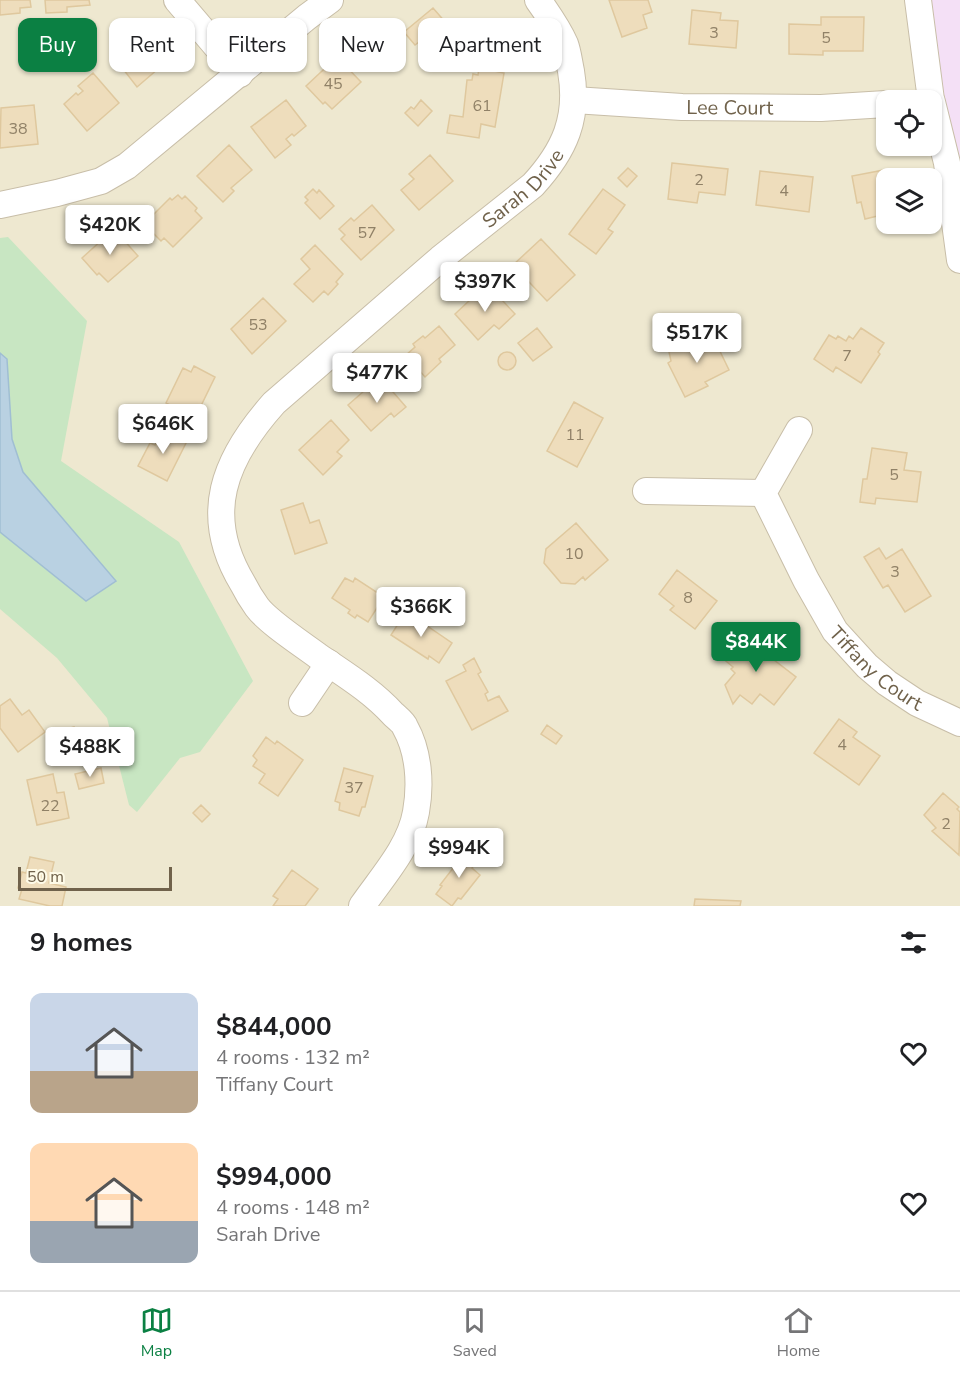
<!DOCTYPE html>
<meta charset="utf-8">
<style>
body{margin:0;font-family:"Nunito Sans",sans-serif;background:#f2f2f2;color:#202124;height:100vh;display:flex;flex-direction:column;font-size:22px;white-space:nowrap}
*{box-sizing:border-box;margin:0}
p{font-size:20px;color:#757577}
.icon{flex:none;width:33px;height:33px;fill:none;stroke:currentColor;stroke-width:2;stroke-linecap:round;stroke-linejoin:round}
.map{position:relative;height:906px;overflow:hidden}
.drawer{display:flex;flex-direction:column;background:#fff;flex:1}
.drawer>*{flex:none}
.hud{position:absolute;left:18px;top:18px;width:600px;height:54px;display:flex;gap:12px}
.fabs{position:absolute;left:876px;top:90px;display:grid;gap:12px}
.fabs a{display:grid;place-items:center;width:66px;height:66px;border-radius:12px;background:#fff;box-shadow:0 2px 4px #0004;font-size:30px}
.scale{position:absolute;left:18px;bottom:15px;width:154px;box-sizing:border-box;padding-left:6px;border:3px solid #70624b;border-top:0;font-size:16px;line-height:21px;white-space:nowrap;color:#70624b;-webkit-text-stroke:4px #fefbe8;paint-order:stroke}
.price{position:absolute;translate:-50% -51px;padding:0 14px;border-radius:6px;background:#fff;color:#222;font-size:20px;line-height:39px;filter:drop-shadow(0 2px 3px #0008)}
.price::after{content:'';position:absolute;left:50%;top:36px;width:18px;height:14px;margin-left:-9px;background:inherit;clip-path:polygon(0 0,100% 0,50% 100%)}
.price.selected{background:#0b8043;color:#fff}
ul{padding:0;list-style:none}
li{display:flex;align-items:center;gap:18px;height:150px;padding:0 30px}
li span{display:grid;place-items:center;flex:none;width:168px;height:120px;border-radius:12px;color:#555}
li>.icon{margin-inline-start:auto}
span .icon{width:72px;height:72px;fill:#fffc;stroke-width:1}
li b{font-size:26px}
h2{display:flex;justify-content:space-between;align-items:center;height:72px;padding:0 30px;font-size:26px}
.tag{padding:0 21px;border-radius:12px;background:#fff;box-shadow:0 2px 4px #0004;font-size:21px;line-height:54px}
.tag.selected{background:#0b8043;color:#fff}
.menu{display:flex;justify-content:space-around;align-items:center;height:84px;border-top:2px solid #e0e0e0;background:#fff;font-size:16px;color:#757577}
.menu a{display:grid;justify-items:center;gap:3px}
.menu .selected{color:#0b8043}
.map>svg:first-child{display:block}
.residential{fill:#eee8d0;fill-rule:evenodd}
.education{fill:#f4e0f6}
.green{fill:#c8e6c2}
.water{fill:#b9d1e2;stroke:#a0bed3;stroke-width:1.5}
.building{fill:#eeddbc;stroke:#dfc89e;stroke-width:1.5}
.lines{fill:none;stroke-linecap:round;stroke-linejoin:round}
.minor-casing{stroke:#c8bea8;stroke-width:28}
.minor{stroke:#fff;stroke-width:26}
.labels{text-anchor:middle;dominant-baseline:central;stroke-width:4.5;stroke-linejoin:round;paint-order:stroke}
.number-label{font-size:16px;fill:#908167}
.street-label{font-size:20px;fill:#70624b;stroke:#fefbe8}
</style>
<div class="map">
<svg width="960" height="906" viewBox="0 0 960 906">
<rect width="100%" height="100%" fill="#faf7e3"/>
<path class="residential" d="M 0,0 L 960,0 L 960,906 L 0,906 ZM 886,100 L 932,100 L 932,146 L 886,146 ZM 886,178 L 932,178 L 932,224 L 886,224 Z"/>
<path class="education" d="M 924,0 L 960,0 L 960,226 Z"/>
<path class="green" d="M 8,237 L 87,321 L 61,461 L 179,542 L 253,681 L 200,752 L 180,758 L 137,812 L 129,805 L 107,718 L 57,658 L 0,609 L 0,532 L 79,596 L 116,582 L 23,472 L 12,439 L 7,359 L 0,353 L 0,238 Z"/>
<path class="water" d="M 0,353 L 7,359 L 12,439 L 23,472 L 116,581 L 86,601 L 0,532 Z"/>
<path class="building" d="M 0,0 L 30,0 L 31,7 L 20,8 L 20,13 L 0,15 Z
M 45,0 L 89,0 L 90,5 L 67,7 L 67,12 L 46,13 Z
M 609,0 L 648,0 L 652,12 L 643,15 L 647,28 L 622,37 Z
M 433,8 L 460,39 L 434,61 L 419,42 L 415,45 L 404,32 Z
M 692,10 L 721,13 L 720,20 L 738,21 L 736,48 L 689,44 Z
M 821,17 L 864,17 L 863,51 L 823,51 L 823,55 L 789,54 L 789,24 L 821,25 Z
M 140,33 L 165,63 L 137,87 L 113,56 Z
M 337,57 L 361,82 L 332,109 L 325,102 L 323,104 L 306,86 Z
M 479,68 L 504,73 L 495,127 L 481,124 L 479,138 L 447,133 L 450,115 L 463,117 L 467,80 L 472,80 L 473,74 L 478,75 Z
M 93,73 L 119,103 L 87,131 L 64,104 L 76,93 L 78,95 L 83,91 L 78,86 Z
M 286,100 L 306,126 L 294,136 L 292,134 L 286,139 L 291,145 L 275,158 L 251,127 Z
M 421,100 L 432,111 L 418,126 L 405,113 L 411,107 L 414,109 Z
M 34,105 L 38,144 L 0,148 L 1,108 Z
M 229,145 L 252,170 L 231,188 L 234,191 L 223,202 L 197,176 Z
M 430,155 L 453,181 L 419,210 L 401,190 L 414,179 L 409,174 Z
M 672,163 L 728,169 L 725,195 L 699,192 L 697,203 L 668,199 Z
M 628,168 L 637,176 L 627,187 L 618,178 Z
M 884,170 L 886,182 L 886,214 L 865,219 L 861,202 L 857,203 L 852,176 Z
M 760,171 L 813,177 L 809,212 L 756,205 Z
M 313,189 L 317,193 L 319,190 L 334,206 L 320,219 L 305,203 L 308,200 L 305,197 Z
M 603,189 L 625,205 L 608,229 L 613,232 L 596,254 L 569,234 Z
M 178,195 L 182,199 L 185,196 L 197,208 L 195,211 L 202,218 L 173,247 L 164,238 L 161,241 L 144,224 L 170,198 L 172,200 Z
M 372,205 L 394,230 L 361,260 L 341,239 L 345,235 L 339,229 L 351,218 L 354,221 Z
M 114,229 L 138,256 L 108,282 L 99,273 L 97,275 L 82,258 Z
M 541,239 L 575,275 L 547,301 L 513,265 Z
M 315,245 L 343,274 L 336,282 L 338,284 L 328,295 L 324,291 L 313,302 L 294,284 L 310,269 L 301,259 Z
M 487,284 L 515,314 L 499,329 L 494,325 L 478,340 L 455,314 Z
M 263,298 L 286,321 L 252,354 L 231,329 Z
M 439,326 L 455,345 L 439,359 L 441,362 L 425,377 L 406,355 L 415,347 L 413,344 L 423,336 L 425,338 Z
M 537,328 L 552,347 L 533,361 L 518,343 Z
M 861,328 L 884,343 L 878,352 L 880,354 L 861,383 L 836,367 L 833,372 L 814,359 L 829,335 L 836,339 L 838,336 L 846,341 L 849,336 L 853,339 Z
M 702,334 L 708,342 L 714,339 L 729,370 L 705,382 L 708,386 L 685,397 L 668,363 L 671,361 L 669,352 Z
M498 361a9 9 0 1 1 18 0a9 9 0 1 1-18 0Z
M 194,366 L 215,377 L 195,418 L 166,403 L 183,368 L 191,372 Z
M 380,377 L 406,407 L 394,417 L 391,413 L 371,431 L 348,405 Z
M 574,402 L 603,418 L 577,467 L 547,451 Z
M 331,420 L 349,440 L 337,452 L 342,456 L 323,475 L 299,450 Z
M 163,429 L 187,441 L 167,481 L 138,466 L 150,443 L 155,445 Z
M 872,448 L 907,453 L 904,470 L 921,472 L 917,502 L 876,498 L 875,504 L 860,502 L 863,479 L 867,479 Z
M 303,503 L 310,523 L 319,520 L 327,543 L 295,554 L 281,510 Z
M 576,523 L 608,560 L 585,580 L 583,577 L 575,584 L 561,583 L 544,563 L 546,549 Z
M 879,548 L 886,559 L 902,549 L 931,596 L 905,612 L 888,585 L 883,588 L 864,557 Z
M 677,570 L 717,601 L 695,629 L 670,610 L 674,606 L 659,594 Z
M 345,578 L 353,582 L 355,578 L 384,597 L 368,622 L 357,615 L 355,618 L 348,613 L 350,610 L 332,598 Z
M 405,613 L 413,618 L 414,617 L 452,643 L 439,663 L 429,656 L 428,659 L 391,635 Z
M 727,632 L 736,639 L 724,653 L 715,647 Z
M 748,633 L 772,652 L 769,656 L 796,677 L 774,705 L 760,694 L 752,704 L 740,695 L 733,704 L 725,685 L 735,673 L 731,669 L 733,667 L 721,657 L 729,648 L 733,651 Z
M 474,658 L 481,672 L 478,674 L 488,692 L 485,694 L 488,701 L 499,696 L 508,711 L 472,730 L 446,681 L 466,671 L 463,665 Z
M 10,699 L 22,715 L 29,710 L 45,732 L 18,752 L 0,728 L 0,706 Z
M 839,719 L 857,732 L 853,737 L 880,756 L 859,785 L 814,753 Z
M 547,725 L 562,736 L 556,744 L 541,734 Z
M 74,727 L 77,742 L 64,745 L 60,731 Z
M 266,737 L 275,744 L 277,741 L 303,760 L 278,796 L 259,783 L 265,774 L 253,766 L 257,760 L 253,756 Z
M 101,768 L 104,783 L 79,789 L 75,774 Z
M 344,768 L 373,776 L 365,807 L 362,807 L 359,816 L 339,810 L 340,803 L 335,801 Z
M 53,774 L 57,793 L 64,792 L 69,818 L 37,825 L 27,780 Z
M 943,793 L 959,807 L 957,809 L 960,812 L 959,855 L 932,831 L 936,828 L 924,815 Z
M 201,805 L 210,814 L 202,822 L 193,813 Z
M 467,850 L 478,859 L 472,868 L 480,875 L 461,899 L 458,898 L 452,906 L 436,894 L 442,886 L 440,885 Z
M 30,857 L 54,862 L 49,883 L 66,887 L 62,906 L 50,906 L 19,899 L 22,889 L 18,888 L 22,872 L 26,873 Z
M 292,870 L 318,889 L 305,906 L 273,906 L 278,899 L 273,896 Z
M 695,899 L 741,901 L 740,906 L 694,906 Z"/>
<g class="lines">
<defs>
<g id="minor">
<path d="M 177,0 L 240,74"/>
<path d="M 918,0 L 931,100"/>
<path id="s1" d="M 574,100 L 682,107 L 821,108 L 886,104"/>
<path d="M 932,102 L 947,163 L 960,260"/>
<path d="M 0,205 L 57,193 L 101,181 L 127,166 L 307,17 L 330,0"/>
<path id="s2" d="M 799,430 L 763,493 L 806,580 L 835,631 L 867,666 L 887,683 L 917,703 L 960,723"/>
<path d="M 646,491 L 763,493"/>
<path d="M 302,703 L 329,663"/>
<path id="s3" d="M 362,906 C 382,877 410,847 416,812 C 421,784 419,752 405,727 C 403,722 397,718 393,714 C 371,690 344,674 318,656 C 302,644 268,622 257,607 C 252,600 247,592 243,584 C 201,515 224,459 274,403 L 440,259 L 533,185 C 565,150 579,118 571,71 C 569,62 568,52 565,44 C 558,28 548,14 538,0"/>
</g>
</defs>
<use href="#minor" class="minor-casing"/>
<use href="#minor" class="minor"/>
</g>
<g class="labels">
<g class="number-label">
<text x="714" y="33">3</text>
<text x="826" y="38">5</text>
<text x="333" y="84">45</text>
<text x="482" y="106">61</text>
<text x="18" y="129">38</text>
<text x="699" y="180">2</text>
<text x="784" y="191">4</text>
<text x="367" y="233">57</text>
<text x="258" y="325">53</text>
<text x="847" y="356">7</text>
<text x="575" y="435">11</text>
<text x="894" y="475">5</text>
<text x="574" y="554">10</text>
<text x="895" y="572">3</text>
<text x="688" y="598">8</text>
<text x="842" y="745">4</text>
<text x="354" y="788">37</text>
<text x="50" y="806">22</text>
<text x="946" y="824">2</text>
</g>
<g class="street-label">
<text stroke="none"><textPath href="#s1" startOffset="156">Lee Court</textPath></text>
<text stroke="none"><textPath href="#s3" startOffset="944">Sarah Drive</textPath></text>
<text stroke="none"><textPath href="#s2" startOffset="284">Tiffany Court</textPath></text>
</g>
</g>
</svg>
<div class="fabs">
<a><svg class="icon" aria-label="locate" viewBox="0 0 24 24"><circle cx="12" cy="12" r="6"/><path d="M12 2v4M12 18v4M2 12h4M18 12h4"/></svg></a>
<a><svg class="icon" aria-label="layers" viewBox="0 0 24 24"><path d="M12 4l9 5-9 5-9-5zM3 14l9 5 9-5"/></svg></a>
</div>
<div class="scale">50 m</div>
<b class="price" style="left:110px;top:256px">$420K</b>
<b class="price" style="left:485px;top:313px">$397K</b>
<b class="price" style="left:697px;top:364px">$517K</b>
<b class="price" style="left:377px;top:404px">$477K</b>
<b class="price" style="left:163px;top:455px">$646K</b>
<b class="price" style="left:421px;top:638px">$366K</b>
<b class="price selected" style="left:756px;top:673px">$844K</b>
<b class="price" style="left:90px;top:778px">$488K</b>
<b class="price" style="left:459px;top:879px">$994K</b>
<div class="hud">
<a class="tag selected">Buy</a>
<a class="tag">Rent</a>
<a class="tag">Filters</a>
<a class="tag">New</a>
<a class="tag">Apartment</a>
</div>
</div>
<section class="drawer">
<h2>9 homes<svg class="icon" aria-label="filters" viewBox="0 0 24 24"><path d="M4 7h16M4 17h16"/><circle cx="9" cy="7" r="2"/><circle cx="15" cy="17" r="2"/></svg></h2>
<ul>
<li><span style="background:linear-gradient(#c9d6e8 65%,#b9a48a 0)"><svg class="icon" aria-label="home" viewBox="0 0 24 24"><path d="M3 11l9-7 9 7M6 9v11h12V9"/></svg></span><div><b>$844,000</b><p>4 rooms · 132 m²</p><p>Tiffany Court</p></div><svg class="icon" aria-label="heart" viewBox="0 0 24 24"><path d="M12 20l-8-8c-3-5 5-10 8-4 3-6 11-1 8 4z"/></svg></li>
<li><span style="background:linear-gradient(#ffd9b3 65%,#9aa5b1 0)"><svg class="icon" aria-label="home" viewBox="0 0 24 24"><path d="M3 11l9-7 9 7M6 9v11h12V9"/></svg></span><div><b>$994,000</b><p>4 rooms · 148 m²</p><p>Sarah Drive</p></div><svg class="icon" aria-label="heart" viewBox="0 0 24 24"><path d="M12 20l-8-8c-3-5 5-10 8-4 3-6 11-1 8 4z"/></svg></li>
</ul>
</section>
<nav class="menu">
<a class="selected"><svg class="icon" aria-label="map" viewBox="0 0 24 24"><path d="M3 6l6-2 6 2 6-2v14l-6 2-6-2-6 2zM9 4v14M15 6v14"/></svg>Map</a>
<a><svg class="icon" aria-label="saved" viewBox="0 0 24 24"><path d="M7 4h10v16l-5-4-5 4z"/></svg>Saved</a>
<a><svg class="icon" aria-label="home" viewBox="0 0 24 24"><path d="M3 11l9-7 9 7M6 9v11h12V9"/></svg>Home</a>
</nav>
